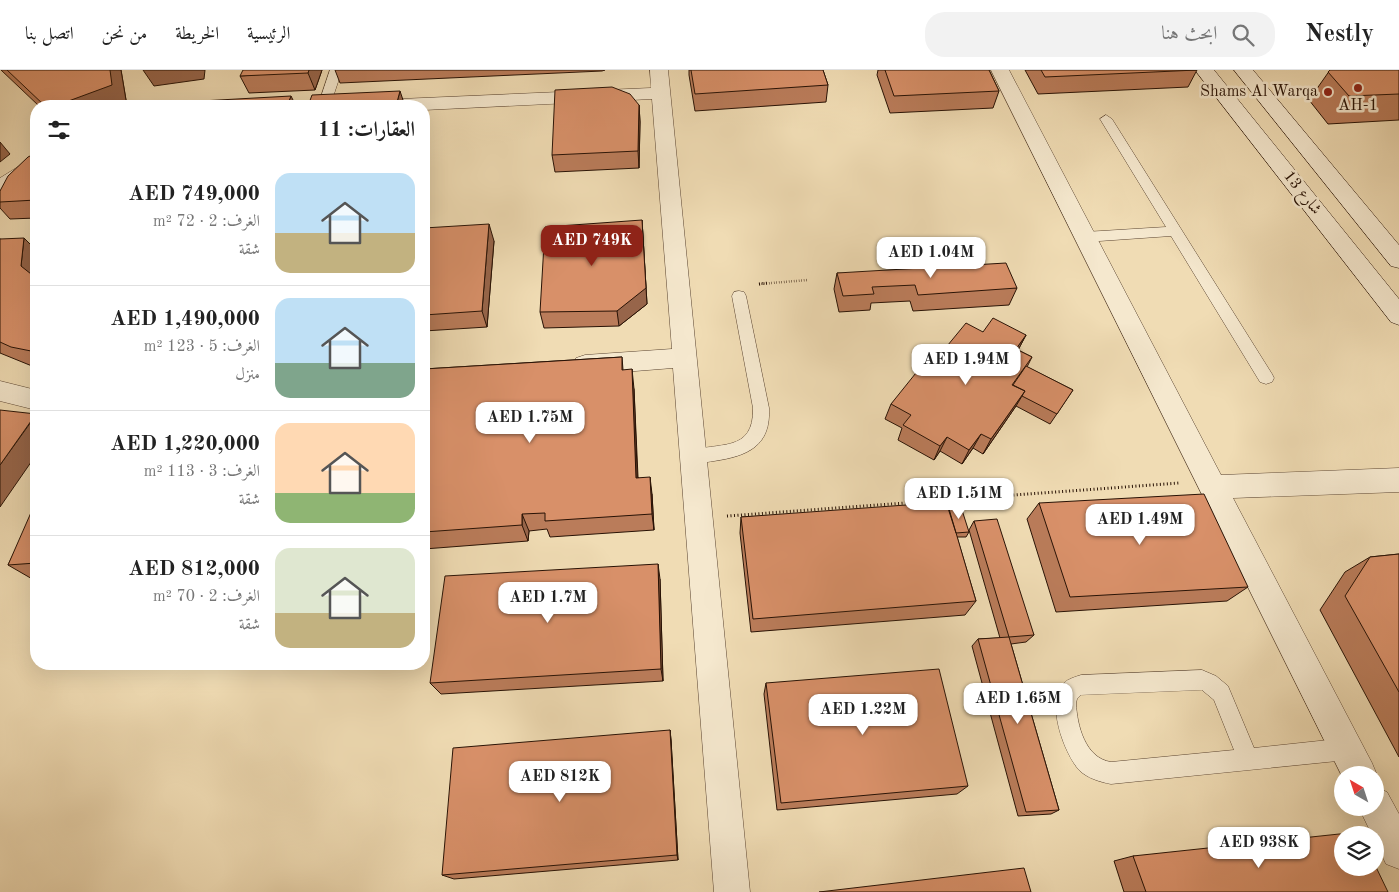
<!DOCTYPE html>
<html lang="ar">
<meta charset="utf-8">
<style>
body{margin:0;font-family:"Old Standard TT",Amiri,serif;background:#f2f2f2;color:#222;direction:rtl;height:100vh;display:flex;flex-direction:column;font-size:19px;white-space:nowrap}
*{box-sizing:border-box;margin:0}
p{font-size:16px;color:#767676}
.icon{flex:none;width:28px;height:28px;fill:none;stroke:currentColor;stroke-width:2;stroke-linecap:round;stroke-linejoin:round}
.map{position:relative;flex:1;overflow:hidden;direction:ltr}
.side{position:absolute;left:30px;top:30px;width:400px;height:570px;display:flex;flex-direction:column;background:#fff;border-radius:20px;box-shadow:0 5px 20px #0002;direction:rtl}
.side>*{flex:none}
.needle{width:32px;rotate:321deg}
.buttons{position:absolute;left:1334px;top:696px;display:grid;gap:10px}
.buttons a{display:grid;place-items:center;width:50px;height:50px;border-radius:50%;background:#fff;box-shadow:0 5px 20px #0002;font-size:25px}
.price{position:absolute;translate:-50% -42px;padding:0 11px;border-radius:10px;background:#fff;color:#222;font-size:16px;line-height:32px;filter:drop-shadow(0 1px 2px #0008)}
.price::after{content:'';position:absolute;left:50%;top:30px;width:15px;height:11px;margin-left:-8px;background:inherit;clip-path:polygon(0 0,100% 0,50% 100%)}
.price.active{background:#8f2418;color:#fff}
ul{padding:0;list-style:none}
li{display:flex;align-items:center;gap:15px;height:125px;padding:0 15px}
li+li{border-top:1px solid #e0e0e0}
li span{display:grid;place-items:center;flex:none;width:140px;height:100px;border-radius:15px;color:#555}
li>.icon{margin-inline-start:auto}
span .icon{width:60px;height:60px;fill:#fffc;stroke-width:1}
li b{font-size:21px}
h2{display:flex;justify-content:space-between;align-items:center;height:60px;padding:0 15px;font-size:21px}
header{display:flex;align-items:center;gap:30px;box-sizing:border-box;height:70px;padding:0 25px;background:#fff;border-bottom:1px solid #e0e0e0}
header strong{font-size:24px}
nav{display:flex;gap:28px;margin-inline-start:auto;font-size:18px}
.search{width:350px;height:45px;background:#f2f2f2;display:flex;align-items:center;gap:12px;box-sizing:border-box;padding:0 18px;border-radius:20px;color:#767676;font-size:19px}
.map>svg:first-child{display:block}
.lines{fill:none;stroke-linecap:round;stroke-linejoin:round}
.lane-casing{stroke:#5a4431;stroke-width:1}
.street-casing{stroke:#5a4431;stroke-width:1}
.secondary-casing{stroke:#281205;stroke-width:1}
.path-far1{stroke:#281205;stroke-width:2.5;stroke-dasharray:0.5 2;stroke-linecap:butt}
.path{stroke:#281205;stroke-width:3;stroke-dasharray:1 2.5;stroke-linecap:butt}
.lane{fill:#f5e8ce;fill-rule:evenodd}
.street{fill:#f5e8ce;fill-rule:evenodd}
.secondary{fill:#f5e8ce;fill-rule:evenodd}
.wall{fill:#ba7c5a;stroke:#281205}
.shaded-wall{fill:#97654a;stroke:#281205}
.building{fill:#d89069;stroke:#281205}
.poi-dot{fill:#8f2418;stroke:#f5e8ce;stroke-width:2}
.labels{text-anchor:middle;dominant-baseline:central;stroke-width:5;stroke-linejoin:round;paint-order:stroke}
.far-poi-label{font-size:16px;fill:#281205;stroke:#f5e8ce;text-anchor:end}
.far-street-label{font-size:16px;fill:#281205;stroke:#f5e8ce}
</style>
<header>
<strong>Nestly</strong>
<div class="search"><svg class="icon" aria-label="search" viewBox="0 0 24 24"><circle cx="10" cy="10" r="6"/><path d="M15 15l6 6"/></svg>ابحث هنا</div>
<nav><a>الرئيسية</a><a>الخريطة</a><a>من نحن</a><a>اتصل بنا</a></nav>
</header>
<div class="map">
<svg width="1399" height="822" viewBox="0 0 1399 822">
<rect width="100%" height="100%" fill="#f0dcb4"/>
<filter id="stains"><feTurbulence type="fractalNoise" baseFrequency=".004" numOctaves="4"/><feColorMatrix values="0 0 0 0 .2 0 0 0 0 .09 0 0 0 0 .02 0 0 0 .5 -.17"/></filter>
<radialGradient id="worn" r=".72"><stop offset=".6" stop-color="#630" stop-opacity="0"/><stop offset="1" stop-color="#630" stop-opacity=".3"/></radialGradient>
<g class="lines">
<defs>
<path id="lane" d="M 330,0 L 342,0 L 330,36 L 318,36 Z
M 1106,45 L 1112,49 L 1272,304 L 1274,308 L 1272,312 L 1266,314 L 1260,312 L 1171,166 L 1085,172 L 1080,170 L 1078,167 L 1080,164 L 1085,162 L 1166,157 L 1100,49 Z
M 739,221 L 744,222 L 746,226 L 769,338 C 771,376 748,386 714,391 C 705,392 696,395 687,392 L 684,387 L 687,382 C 718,371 754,384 753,338 L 732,226 L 734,222 Z
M 1202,600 L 1216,606 L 1228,616 L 1254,678 L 1347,668 L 1355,671 L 1358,679 L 1355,687 L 1347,690 L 1111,714 C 1100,712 1087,708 1079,700 C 1064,683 1045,632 1064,613 C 1068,609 1075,607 1081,605 ZM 1202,620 L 1214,630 L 1234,680 L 1111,692 C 1085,688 1077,655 1076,633 L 1077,629 L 1081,625 Z"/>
<path id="street" d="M 650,0 L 668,0 L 750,822 L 714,822 L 673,298 L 585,305 L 576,302 L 573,295 L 576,288 L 585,285 L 672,279 L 652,29 L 424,40 L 424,36 L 367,36 L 370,32 L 377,30 L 651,18 Z
M 991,0 L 1009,0 L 1221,405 L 1399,398 L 1399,422 L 1233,428 L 1372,693 L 1377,705 L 1375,710 L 1375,705 L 1342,706 Z
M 36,89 L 36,104 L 7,122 L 0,124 L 0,108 L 29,90 Z
M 0,311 L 36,320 L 36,340 L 0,331 Z
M 1375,717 L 1387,722 L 1399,744 L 1399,799 L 1386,794 L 1375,771 L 1375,765 L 1372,765 L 1359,738 L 1375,738 Z"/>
<path id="secondary" d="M 1195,0 L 1214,0 L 1399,229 L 1399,255 L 1391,252 Z
M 1234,0 L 1253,0 L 1399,175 L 1399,198 L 1391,196 Z"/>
</defs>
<use href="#lane" class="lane-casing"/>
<use href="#street" class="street-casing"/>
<use href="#secondary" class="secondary-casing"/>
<path class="path-far1" d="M 759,214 L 808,210"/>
<path class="path" d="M 759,214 L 768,213
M 727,446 L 1179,413"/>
<use href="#lane" class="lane"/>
<use href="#street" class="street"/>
<use href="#secondary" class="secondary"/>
</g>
<path class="wall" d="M 1,0 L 121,0 L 127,36 L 39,36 Z
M 322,0 L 315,20 L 249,23 L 240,6 Z
M 335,0 L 605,0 L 602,1 L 340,13 Z
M 689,0 L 823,0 L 828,15 L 826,32 L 695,41 L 689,5 Z
M 878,0 L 989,0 L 999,21 L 993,38 L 890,43 L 877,5 Z
M 1025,0 L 1197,0 L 1188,17 L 1038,24 Z
M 1330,0 L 1399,0 L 1399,50 L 1328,54 L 1309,30 Z
M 639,35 L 640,52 L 639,98 L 555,102 L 552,85 Z
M 36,83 L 36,148 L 10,149 L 0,138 L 0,121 Z
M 642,150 L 647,234 L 619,256 L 544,258 L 540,242 Z
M 424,158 L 494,171 L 487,257 L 424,261 Z
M 0,169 L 36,180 L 36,297 L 32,296 L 0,283 Z
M 837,203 L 1017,218 L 1009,235 L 913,241 L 910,231 L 871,233 L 870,240 L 839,242 L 834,219 Z
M 983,262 L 1026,265 L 1018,280 L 1032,287 L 1027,297 L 1073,320 L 1050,354 L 1016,336 L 983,384 L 973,378 L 962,394 L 940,381 L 934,390 L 898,370 L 902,358 L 885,349 L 891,334 L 943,281 Z
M 622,287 L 623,300 L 634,319 L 638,407 L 652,424 L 654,460 L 550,467 L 547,459 L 529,461 L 528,471 L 424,479 L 424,299 Z
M 1039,433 L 1248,517 L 1227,531 L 1056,542 L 1027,449 Z
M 36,438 L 36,510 L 34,510 L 8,495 Z
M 948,438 L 969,462 L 966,467 L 957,467 L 976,531 L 965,545 L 751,562 L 740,463 L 741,447 Z
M 974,451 L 1034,565 L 1026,572 L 1011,574 L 1059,740 L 1051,744 L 1018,746 L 972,576 L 978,569 L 1000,568 L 969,460 Z
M 1399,484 L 1399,687 L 1320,540 L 1345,502 L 1370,487 Z
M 660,509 L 663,611 L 441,624 L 430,613 Z
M 766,613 L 968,716 L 957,724 L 777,740 L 764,624 Z
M 670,660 L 671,670 L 678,790 L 454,809 L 442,805 Z
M 1133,786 L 1388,822 L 1124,822 L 1114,791 Z"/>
<path class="shaded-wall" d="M 110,0 L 121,0 L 127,36 L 55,36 Z
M 143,0 L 205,0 L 204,9 L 154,16 Z
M 309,0 L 322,0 L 315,20 L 308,3 Z
M 400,21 L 405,36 L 396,36 Z
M 291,26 L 296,36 L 287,36 Z
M 639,35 L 640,52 L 639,98 L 638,81 Z
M 0,72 L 10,84 L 0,92 Z
M 642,150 L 647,234 L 619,256 L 617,241 Z
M 489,154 L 494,171 L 487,257 L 482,241 Z
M 24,168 L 36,180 L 36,211 L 21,196 Z
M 1026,265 L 1018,280 L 1016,279 Z
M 632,299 L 634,319 L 638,425 L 636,408 Z
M 1025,321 L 1016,336 L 983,384 L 991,369 Z
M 36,345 L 36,385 L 0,437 L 0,395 Z
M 981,364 L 973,378 L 962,394 L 969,380 Z
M 947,367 L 940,381 L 934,390 L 940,376 Z
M 650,407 L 652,424 L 654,460 L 652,444 Z
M 522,444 L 529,461 L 528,471 L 522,455 Z
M 658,494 L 660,509 L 663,611 L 661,599 Z
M 670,660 L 671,670 L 678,790 L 677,785 Z"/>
<path class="building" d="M 7,0 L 110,0 L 112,15 L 55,36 L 45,36 Z
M 243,0 L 309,0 L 308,3 L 240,6 Z
M 691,0 L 823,0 L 828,15 L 695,24 Z
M 885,0 L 989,0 L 999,21 L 894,26 Z
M 1041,0 L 1197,0 L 1045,7 Z
M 1330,0 L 1399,0 L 1399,24 L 1349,26 L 1328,2 Z
M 612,17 L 630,24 L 639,35 L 638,81 L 552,85 L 555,20 Z
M 400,21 L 396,36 L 308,36 L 312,25 Z
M 291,26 L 287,36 L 198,36 L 201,31 Z
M 36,83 L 36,130 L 0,132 L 0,121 L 8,106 L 28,87 Z
M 642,150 L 646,218 L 617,241 L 540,242 L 545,157 Z
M 489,154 L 482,241 L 424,245 L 424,158 Z
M 24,168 L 21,196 L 36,208 L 36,282 L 11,277 L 0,272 L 0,169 Z
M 1006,193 L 1017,218 L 918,225 L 915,215 L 872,217 L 874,224 L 843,226 L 837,203 Z
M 993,248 L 1026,265 L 1016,279 L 1032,287 L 1012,315 L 1025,321 L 991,369 L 981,364 L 969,380 L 947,367 L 940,376 L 903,355 L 911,345 L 891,334 L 936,278 L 943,281 L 966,253 L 983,262 Z
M 622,287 L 622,300 L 632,299 L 636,408 L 650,407 L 652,444 L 545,451 L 545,443 L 522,444 L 522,455 L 424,462 L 424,299 Z
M 1026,296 L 1073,320 L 1057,344 L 1022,326 L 1025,321 L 1013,315 Z
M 0,340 L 36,344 L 0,395 Z
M 1204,424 L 1248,517 L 1070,527 L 1039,433 Z
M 947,432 L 976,531 L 753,549 L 741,447 Z
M 961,437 L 969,462 L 956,463 L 948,438 Z
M 33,438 L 36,438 L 36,493 L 8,495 Z
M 997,449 L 1034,565 L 1009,567 L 974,451 Z
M 1399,484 L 1399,622 L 1345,526 L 1370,487 Z
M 658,494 L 661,599 L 430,613 L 445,506 Z
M 1009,567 L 1059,740 L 1026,742 L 978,569 Z
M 939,599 L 968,716 L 781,733 L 766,613 Z
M 670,660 L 677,785 L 442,805 L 453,678 Z
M 1358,762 L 1360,765 L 1342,765 L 1342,798 L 1375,798 L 1375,795 L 1388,822 L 1146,822 L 1133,786 Z
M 1024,798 L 1031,822 L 819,822 Z"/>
<g class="poi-dot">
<circle cx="1358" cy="18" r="5"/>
<circle cx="1328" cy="22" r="5"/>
</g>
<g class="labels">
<g class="far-poi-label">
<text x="1318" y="22">Shams Al Warqa</text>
<text x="1358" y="36" text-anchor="middle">AH-1</text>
</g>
<g class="far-street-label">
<text transform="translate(1302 123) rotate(52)">شارع 13</text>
</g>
</g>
<rect width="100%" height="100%" filter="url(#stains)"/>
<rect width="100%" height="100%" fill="url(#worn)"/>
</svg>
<div class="buttons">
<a><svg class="needle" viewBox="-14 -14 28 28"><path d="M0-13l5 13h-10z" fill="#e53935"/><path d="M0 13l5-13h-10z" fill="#767676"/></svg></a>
<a><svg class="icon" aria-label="layers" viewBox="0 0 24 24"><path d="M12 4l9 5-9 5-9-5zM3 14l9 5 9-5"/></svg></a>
</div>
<b class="price active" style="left:592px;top:197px">AED 749K</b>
<b class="price" style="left:931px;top:209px">AED 1.04M</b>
<b class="price" style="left:966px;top:316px">AED 1.94M</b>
<b class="price" style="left:530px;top:374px">AED 1.75M</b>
<b class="price" style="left:959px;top:450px">AED 1.51M</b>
<b class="price" style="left:1140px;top:476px">AED 1.49M</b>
<b class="price" style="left:548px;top:554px">AED 1.7M</b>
<b class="price" style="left:1018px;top:655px">AED 1.65M</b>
<b class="price" style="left:863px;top:666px">AED 1.22M</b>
<b class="price" style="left:560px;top:733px">AED 812K</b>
<b class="price" style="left:1259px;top:799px">AED 938K</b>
<section class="side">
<h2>العقارات: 11<svg class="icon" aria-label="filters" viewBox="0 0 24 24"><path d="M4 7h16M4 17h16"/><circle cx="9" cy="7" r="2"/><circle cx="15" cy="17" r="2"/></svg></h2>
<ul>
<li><span style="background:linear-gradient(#bfe0f5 60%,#c2b280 0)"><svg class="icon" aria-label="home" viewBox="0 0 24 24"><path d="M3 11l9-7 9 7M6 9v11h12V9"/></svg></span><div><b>AED 749,000</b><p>الغرف: 2 · 72 m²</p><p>شقة</p></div></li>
<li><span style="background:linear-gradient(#bfe0f5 65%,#7fa58c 0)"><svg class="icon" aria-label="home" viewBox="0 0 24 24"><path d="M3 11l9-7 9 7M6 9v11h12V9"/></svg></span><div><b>AED 1,490,000</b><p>الغرف: 5 · 123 m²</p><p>منزل</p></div></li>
<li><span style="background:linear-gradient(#ffd9b3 70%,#8fb573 0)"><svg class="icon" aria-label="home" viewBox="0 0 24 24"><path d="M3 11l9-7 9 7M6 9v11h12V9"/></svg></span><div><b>AED 1,220,000</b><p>الغرف: 3 · 113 m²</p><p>شقة</p></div></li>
<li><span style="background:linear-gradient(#dfe7d0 65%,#c2b280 0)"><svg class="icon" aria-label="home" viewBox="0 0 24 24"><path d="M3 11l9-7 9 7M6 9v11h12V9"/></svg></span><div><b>AED 812,000</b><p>الغرف: 2 · 70 m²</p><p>شقة</p></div></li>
</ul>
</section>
</div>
